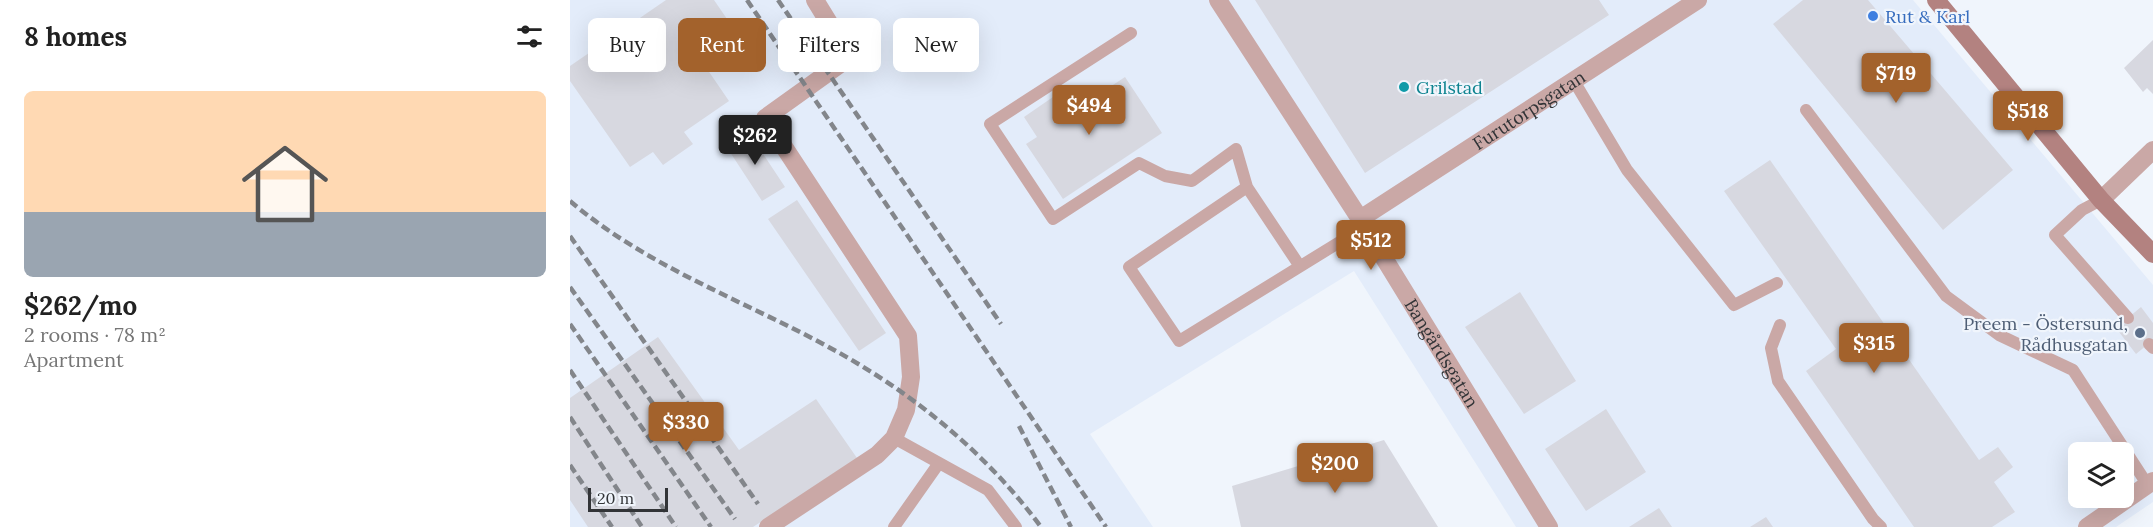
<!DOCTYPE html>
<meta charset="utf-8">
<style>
body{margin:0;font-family:Lora,serif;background:#f2f2f2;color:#222;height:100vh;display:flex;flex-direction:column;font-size:22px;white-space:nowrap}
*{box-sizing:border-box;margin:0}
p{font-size:20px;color:#767676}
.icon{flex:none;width:33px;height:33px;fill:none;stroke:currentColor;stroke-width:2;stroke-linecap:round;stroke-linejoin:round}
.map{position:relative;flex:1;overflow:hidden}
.panel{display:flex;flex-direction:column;background:#fff;width:570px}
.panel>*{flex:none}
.top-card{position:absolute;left:18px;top:18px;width:570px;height:54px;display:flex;gap:12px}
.buttons{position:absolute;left:1498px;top:442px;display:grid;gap:12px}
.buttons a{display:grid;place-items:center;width:66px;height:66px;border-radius:9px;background:#fff;box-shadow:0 6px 24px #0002;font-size:30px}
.scale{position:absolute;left:18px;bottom:15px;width:80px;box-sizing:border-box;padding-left:6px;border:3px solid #323437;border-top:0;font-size:16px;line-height:21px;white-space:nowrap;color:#323437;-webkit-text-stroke:4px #f0f5fc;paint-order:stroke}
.price{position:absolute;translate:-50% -51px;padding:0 14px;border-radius:6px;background:#a3622c;color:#fff;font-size:20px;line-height:39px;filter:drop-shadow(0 2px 3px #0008)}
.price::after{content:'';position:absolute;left:50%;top:36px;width:18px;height:14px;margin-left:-9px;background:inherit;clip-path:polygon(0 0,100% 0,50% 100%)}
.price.selected{background:#222;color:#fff}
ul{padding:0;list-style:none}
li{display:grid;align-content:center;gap:12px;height:318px;padding:0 24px}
li span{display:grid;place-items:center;height:186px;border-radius:9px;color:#555}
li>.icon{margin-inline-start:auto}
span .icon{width:108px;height:108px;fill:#fffc;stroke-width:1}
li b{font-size:26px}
h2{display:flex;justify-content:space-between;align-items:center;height:72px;padding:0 24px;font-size:26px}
.tag{padding:0 21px;border-radius:9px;background:#fff;box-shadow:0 6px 24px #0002;font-size:21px;line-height:54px}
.tag.selected{background:#a3622c;color:#fff}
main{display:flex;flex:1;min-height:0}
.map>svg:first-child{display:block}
.built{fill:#e3ecfa;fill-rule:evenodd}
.building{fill:#d7d8e0}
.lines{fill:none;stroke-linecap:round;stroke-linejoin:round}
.lane{stroke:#caa8a6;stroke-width:12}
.street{stroke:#caa8a6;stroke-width:18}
.secondary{stroke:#b38280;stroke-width:18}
.rail{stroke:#83868b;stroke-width:4.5;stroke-dasharray:9 4.5;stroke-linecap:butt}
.shop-dot{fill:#3f7fe0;stroke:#f0f5fc;stroke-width:2}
.culture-dot{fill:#0f9aa8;stroke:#f0f5fc;stroke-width:2}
.service-dot{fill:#5c6f8a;stroke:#f0f5fc;stroke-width:2}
.labels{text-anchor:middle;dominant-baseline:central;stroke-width:4.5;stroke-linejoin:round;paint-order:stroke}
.shop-label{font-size:18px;fill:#366cbe;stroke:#f0f5fc;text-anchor:start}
.culture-label{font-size:18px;fill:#0d838f;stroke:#f0f5fc;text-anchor:start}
.street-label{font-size:18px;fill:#323437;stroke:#f0f5fc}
.service-label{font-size:18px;fill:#4e5e75;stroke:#f0f5fc;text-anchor:end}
</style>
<main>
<section class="panel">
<h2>8 homes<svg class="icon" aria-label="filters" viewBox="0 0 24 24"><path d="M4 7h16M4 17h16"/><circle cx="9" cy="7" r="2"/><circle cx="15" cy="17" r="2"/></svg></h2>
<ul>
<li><span style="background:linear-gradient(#ffd9b3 65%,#9aa5b1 0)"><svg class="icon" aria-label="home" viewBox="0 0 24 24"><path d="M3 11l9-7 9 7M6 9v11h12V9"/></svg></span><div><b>$262/mo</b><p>2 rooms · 78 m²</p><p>Apartment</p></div></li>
</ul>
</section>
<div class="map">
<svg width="1583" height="527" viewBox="0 0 1583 527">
<rect width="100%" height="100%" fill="#f0f5fc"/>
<path class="built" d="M 0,0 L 1343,0 L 1583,285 L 1583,502 L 1546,527 L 946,527 L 784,271 L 520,434 L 583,527 L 0,527 ZM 1509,453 L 1554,453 L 1554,498 L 1509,498 Z"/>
<path class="building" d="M 96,0 L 144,0 L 168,35 L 133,63 L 159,101 L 114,132 L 123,144 L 93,165 L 83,152 L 60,167 L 0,81 L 0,66 Z
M 685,0 L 1029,0 L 1039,15 L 795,173 Z
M 1233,0 L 1298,0 L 1443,170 L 1373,230 L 1203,24 Z
M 1583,40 L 1583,94 L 1577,88 L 1573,92 L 1554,68 Z
M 555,77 L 592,133 L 493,199 L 456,144 L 467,137 L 454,117 L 483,97 L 496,116 Z
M 178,131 L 215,187 L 192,201 L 156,146 Z
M 1200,160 L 1409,460 L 1428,447 L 1443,467 L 1424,482 L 1445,512 L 1422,527 L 1344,527 L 1236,371 L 1266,349 L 1154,191 Z
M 227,200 L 316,333 L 289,351 L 198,219 Z
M 950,292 L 1006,381 L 954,414 L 895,327 Z
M 1571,307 L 1583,323 L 1583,340 L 1566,354 L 1546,328 Z
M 88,337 L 169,450 L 246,399 L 287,458 L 183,527 L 18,527 L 0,500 L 0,398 Z
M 1036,409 L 1076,472 L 1016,511 L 975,449 Z
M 814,440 L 868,527 L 671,527 L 662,486 Z
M 1089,508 L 1102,527 L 1059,527 Z
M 1196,517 L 1203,527 L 1180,527 Z"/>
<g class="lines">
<path class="lane" d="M 561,33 L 420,124 L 483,219 L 569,163 L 595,176 L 622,181 L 666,149 L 677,187 L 559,267 L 609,341 L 794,227
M 1004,81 L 1057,170 L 1164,305 L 1207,283
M 1236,110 L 1376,296 L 1429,335 L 1503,370 L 1577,484
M 677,187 L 729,265
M 1531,200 L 1512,210 L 1485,235 L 1558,318
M 1210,325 L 1201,348 L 1208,381 L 1303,519 L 1311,527
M 1579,344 L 1583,348
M 324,438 L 418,490 L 446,527
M 324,527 L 369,463"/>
<g class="street">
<path id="s1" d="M 648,0 L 790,219 L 979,527"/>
<path d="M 1531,200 L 1583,150"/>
<path id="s2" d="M 790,219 L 1128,0"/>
<path d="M 198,527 L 307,455 L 324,438 L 336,410 L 341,377 L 338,336 L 195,118 L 280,57 L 245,0"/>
<path d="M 1517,527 L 1583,481"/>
</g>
<path class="secondary" d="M 1366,0 L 1531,200 L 1583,254"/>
<path class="rail" d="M 177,0 L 536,527
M 208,0 L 431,324
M 0,201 C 75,265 167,298 253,344 C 338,389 414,450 471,527
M 0,236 L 188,504
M 0,287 L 165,519
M 0,324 L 141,527
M 0,370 L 106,527
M 0,417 L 72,527
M 449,426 L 501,527
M 0,465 L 42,527"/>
</g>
<circle class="shop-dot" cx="1303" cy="16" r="6"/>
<circle class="culture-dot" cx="834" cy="87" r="6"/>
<circle class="service-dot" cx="1570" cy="333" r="6"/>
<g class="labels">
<g class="shop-label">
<text x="1315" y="16">Rut &amp; Karl</text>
</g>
<g class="culture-label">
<text x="846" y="87">Grilstad</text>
</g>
<g class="street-label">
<text stroke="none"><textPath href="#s2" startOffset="201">Furutorpsgatan</textPath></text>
<text stroke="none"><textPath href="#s1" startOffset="418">Bangårdsgatan</textPath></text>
</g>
<g class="service-label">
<text x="1558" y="323">Preem - Östersund,<tspan x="1558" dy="21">Rådhusgatan</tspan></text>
</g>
</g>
</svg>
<div class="buttons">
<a><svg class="icon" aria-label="layers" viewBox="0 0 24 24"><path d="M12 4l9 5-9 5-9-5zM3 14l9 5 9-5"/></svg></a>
</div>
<div class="scale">20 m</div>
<b class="price" style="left:1326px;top:104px">$719</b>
<b class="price" style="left:519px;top:136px">$494</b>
<b class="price" style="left:1458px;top:142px">$518</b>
<b class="price selected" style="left:185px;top:166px">$262</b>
<b class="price" style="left:801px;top:271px">$512</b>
<b class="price" style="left:1304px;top:374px">$315</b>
<b class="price" style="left:116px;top:453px">$330</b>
<b class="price" style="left:765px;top:494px">$200</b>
<div class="top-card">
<a class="tag">Buy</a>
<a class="tag selected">Rent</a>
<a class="tag">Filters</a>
<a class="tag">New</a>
</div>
</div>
</main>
